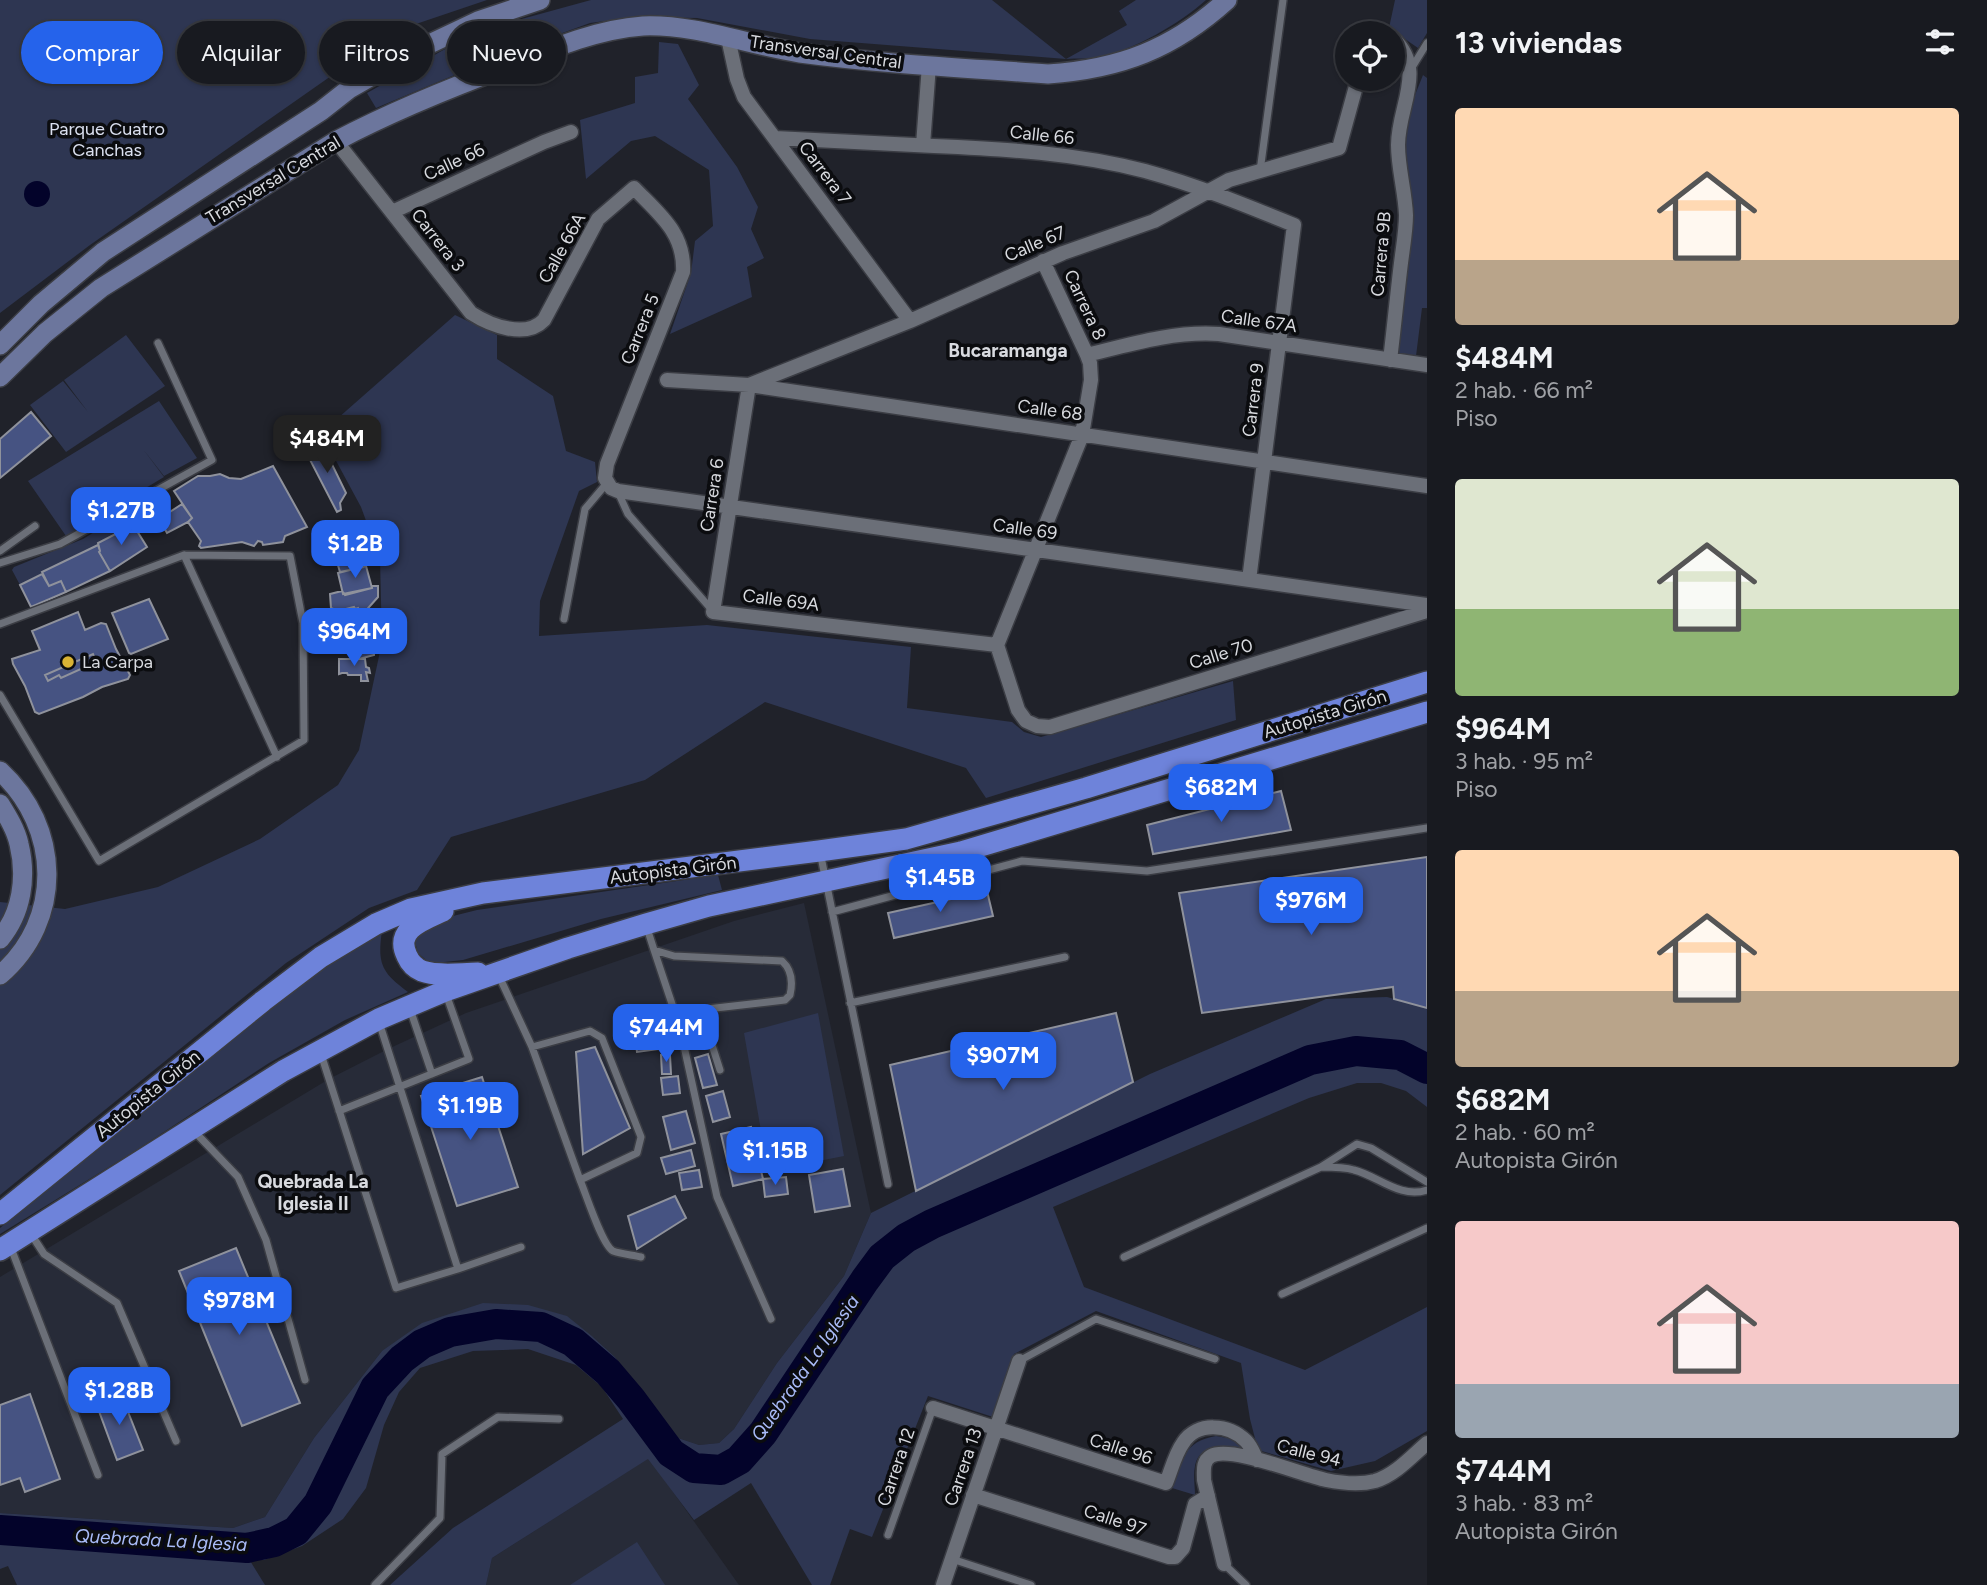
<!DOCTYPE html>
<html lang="es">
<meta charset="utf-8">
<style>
body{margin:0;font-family:Figtree,sans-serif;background:#212329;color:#f1f3f6;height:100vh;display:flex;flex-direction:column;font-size:26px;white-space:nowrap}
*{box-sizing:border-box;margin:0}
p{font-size:23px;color:#9fa1a5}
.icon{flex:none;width:38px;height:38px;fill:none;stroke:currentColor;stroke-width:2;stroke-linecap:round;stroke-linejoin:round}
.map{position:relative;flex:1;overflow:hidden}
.panel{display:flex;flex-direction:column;background:#181a20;width:560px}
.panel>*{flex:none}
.guide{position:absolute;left:21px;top:21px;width:665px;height:63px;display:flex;gap:14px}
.buttons{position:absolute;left:1335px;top:21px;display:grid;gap:14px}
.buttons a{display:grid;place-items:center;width:70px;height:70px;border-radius:50%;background:#181a20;box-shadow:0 2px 5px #0004,0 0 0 2px #36383e;font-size:35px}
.price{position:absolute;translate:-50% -60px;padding:0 16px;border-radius:14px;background:#2563eb;color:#fff;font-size:23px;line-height:46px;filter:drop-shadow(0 2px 4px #0008)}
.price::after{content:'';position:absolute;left:50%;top:42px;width:21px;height:16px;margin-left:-10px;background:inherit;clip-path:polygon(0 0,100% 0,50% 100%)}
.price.current{background:#222;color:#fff}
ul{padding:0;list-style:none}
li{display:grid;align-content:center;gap:14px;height:371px;padding:0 28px}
li span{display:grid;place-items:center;height:217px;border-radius:7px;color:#555}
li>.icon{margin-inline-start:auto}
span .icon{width:126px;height:126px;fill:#fffc;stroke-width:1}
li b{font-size:30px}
h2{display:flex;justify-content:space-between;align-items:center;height:84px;padding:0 28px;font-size:30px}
.chip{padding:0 24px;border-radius:32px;background:#181a20;box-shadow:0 2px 5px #0004,0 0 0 2px #36383e;font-size:24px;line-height:63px}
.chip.current{background:#2563eb;color:#fff}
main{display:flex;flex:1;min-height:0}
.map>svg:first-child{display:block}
.built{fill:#272b38}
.green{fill:#2e3652}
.water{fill:#03032a}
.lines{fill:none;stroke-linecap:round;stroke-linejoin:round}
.river{stroke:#03032a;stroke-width:30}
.building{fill:#465382;stroke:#8f929c;stroke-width:2}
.service-casing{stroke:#3b3d44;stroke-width:10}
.minor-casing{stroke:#3b3d44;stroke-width:17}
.secondary-casing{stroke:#3b3d44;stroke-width:22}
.trunk-casing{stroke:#3b3d44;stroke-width:24}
.service{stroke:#6b6f78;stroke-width:7}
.minor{stroke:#6b6f78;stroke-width:14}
.secondary{stroke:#6c769d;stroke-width:19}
.trunk{stroke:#6e83da;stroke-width:21}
.poi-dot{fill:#d9b334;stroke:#0b0c0f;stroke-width:2.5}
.labels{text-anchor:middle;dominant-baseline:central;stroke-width:7;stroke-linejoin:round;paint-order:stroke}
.street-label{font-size:18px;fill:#d8dadf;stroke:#0b0c0f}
.park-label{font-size:18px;fill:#dbe0f0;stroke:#0b0c0f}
.poi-label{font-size:18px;fill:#d8dadf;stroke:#0b0c0f;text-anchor:start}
.neighbourhood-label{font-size:19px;font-weight:bold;fill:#d8dadf;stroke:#0b0c0f}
.water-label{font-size:19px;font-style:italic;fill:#a9bbf7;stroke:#0b0c0f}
</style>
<main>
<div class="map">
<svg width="1427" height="1585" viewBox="0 0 1427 1585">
<rect width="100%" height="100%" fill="#20222a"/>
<path class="built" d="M 804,903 L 871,1213 L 844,1276 L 777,1363 L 734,1429 L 719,1443 L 699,1445 L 672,1436 L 615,1357 L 593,1337 L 382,1351 L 314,1438 L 265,1517 L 233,1528 L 0,1513 L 0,1277 L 329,1079 L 388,1049 L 466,1013 L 734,921 Z
M 649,1458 L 739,1585 L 486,1585 L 492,1558 Z"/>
<path class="green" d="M 0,0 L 487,0 L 416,24 L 381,41 L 90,245 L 0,313 Z
M 591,0 L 992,0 L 1066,59 L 1127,25 L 1119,11 L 1136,0 L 1206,0 C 1181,23 1132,51 1099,57 C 1088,59 1077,58 1066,59 L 810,39 L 697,18 L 635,17 L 590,23 L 507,53 L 376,108 L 367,93 L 454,44 L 496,26 Z
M 1395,0 L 1427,0 L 1427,33 L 1418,48 L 1389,28 Z
M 659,42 L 678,44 L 699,85 L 688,99 L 737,167 L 758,207 L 751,229 L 764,258 L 747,267 L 752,297 L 670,334 L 691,273 L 695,241 L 713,226 L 709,170 L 655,136 L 631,141 L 586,179 L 580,120 L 635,103 L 635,77 L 658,73 Z
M 1423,75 L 1427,78 L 1427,308 L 1422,308 L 1416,356 L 1397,354 L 1414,210 L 1404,145 L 1407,115 Z
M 455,315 L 497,335 L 497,359 L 553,396 L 566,451 L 595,462 L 597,482 L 579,491 L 540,601 L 539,636 L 707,625 L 911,647 L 907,708 L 1012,722 L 1024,732 L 1041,737 L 1233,681 L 1236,720 L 986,798 L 966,768 L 765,702 L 645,780 L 451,837 L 417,890 L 369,908 L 286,963 L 0,1195 L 0,902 L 65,909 L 158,887 L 260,839 L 338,785 L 359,750 L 382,642 L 380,559 L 361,507 L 321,433 Z
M 126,335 L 165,386 L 66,452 L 30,405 L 63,381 L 88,412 L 64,380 Z
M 159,401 L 197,458 L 164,476 L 143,449 L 164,477 L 66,536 L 28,481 Z
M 128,515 L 132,517 L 139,527 L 137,531 L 130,526 L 98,543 L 98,545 L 20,585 L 12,570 L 14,567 L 83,539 L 117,518 Z
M 718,875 L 722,890 L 601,919 L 463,960 L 435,963 L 426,960 L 418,953 L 415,942 L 417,932 L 445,918 L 477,910 Z
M 382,931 C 377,964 382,973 408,992 L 345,1020 L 269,1063 L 135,1151 L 0,1234 L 0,1228 L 303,983 L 347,950 Z
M 1387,997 L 1427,1008 L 1427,1107 L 1406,1091 L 1381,1083 L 1357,1083 L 1309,1098 L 1053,1207 L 1084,1287 L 1305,1370 L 1427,1307 L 1427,1431 L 1375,1461 L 1331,1471 L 1258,1450 L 1250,1419 L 1241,1363 L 1096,1311 L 1014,1354 L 993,1417 L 928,1396 L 872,1537 L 850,1529 L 830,1585 L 812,1585 L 751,1483 L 694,1520 L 648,1459 L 492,1558 L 486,1585 L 390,1585 L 453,1528 L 623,1419 L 602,1387 L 576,1365 L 528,1349 L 473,1351 L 420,1368 L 399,1392 L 384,1425 L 366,1488 L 343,1519 L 302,1546 L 264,1560 L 249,1559 L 265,1585 L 17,1585 L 8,1566 L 0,1569 L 0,1513 L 233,1528 L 265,1517 L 314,1438 L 382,1351 L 422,1323 L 483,1303 L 528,1305 L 567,1316 L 593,1337 L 615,1357 L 672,1436 L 699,1445 L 719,1443 L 734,1429 L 777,1363 L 844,1276 L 871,1213 L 1150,1074 L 1326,999 Z
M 818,1013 L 844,1156 L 768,1171 L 744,1033 Z
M 1216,1436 L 1233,1439 L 1247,1449 C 1228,1447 1200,1441 1195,1466 C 1193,1475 1195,1486 1195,1495 L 1172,1488 C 1183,1459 1183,1442 1216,1436 Z
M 637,1542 L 665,1585 L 570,1585 Z"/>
<path class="water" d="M24 194a13 13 0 1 1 26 0a13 13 0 1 1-26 0Z"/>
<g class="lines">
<path class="river" d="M 0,1530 L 247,1548 L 274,1542 L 296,1531 L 318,1504 L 375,1388 L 402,1359 L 422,1344 L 450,1332 L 496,1324 L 541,1327 L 573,1342 L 608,1372 L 631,1399 L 671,1453 L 694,1468 L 721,1470 L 739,1460 L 763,1433 L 865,1280 L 882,1257 L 906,1238 L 932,1224 L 1310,1060 L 1356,1051 L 1400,1055 L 1427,1069"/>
</g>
<path class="building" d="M 31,412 L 51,436 L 0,478 L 0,439 Z
M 319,444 L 323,446 L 346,493 L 340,503 L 341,510 L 337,512 L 307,454 L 312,448 Z
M 273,466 L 307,527 L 285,536 L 283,542 L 263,545 L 262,542 L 258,541 L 254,546 L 242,542 L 201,548 L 199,546 L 201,541 L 188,522 L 192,518 L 174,491 L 198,476 L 210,476 L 220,474 L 229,478 L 241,479 Z
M 182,504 L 192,518 L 188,522 L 167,533 L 159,519 Z
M 336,525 L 341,536 L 344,537 L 356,533 L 360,543 L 346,549 L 346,552 L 332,556 L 324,531 Z
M 131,526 L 137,531 L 147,547 L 110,571 L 99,552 L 100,551 L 98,543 Z
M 360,543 L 361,558 L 352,557 L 335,562 L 334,556 L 346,552 L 346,549 Z
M 98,545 L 100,551 L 99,552 L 110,571 L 66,592 L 61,581 L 49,586 L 42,572 Z
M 352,557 L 361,558 L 364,567 L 340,572 L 337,562 Z
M 366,566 L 372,588 L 343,594 L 338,573 Z
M 42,574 L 49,586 L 61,581 L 66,592 L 31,607 L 20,585 Z
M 372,586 L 378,586 L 378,597 L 362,615 L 359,615 L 358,608 L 355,609 L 354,607 L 338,611 L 331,608 L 330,594 L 342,591 L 345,595 L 372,588 Z
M 149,599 L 168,639 L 131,654 L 129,653 L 112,613 Z
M 78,612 L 85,630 L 101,623 L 106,624 L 116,649 L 130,675 L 128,679 L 102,687 L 83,697 L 39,714 L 35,712 L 25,686 L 13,664 L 12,659 L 40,650 L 32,631 Z
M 367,621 L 376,621 L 379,629 L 382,629 L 382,636 L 374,643 L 359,643 L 356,641 L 356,623 L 364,625 Z
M 349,641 L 374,643 L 374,655 L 359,659 L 359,656 L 352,654 Z
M 93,654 L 95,659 L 91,661 L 92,664 L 61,678 L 59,675 L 48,681 L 45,675 Z
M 339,659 L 365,659 L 366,667 L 369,668 L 370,673 L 366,672 L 368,681 L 361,681 L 361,675 L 348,675 L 347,673 L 342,673 L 339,674 Z
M 1281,791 L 1291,830 L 1153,854 L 1147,825 Z
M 1427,857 L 1427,1008 L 1394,999 L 1393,987 L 1202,1013 L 1179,893 Z
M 987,891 L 993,916 L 894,938 L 888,913 Z
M 1116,1013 L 1133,1082 L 916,1191 L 890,1065 Z
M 662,1020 L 667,1048 L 637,1052 L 633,1025 Z
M 697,1020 L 703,1045 L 690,1049 L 683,1024 Z
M 595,1047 L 630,1128 L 583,1154 L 576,1052 Z
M 708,1054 L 717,1085 L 703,1088 L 695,1058 Z
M 661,1055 L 670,1055 L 671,1074 L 662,1074 Z
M 678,1076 L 680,1093 L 663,1095 L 661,1078 Z
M 482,1077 L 518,1187 L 457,1206 L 421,1096 Z
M 723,1091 L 730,1117 L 713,1122 L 706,1096 Z
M 686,1111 L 695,1143 L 671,1150 L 663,1117 Z
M 751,1127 L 763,1179 L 733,1186 L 721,1134 Z
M 691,1150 L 695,1166 L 666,1174 L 661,1158 Z
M 843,1169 L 850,1206 L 815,1212 L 809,1175 Z
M 699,1170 L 702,1187 L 682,1190 L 679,1173 Z
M 786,1177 L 788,1194 L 765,1197 L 763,1179 Z
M 675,1196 L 686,1218 L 637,1249 L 628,1216 Z
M 236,1248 L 300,1403 L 242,1426 L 179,1271 Z
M 30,1394 L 60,1479 L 25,1492 L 20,1478 L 0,1485 L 0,1405 Z
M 121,1394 L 143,1450 L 117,1460 L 96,1403 Z"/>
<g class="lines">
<defs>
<path id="service" d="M 1411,69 L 1427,43
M 1260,171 L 1283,0
M 618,492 L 628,514 L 712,610
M 0,551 L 35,526
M 184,555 L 277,757
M 0,563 L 60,544 L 212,460 L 158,343
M 564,619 L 585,509 L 607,483
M 0,624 L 184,555 L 290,556 L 303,623 L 304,740 L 99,861 L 0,695
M 820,852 L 888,1184
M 832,912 L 1022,861 L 1147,871 L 1427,828
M 647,928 L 654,950 L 674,956 L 782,961 C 792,970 793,982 790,995 L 785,1000 L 707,1009 L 704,1020 L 720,1070
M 654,950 L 680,1028 L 717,1197 L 771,1319
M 499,976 L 532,1047 L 580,1180 L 637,1153 L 641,1137 L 602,1038 L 590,1031 L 532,1047
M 850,1003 L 1065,957
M 410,1009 L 432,1074
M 321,1054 L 396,1288 L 458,1269 L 379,1022
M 339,1111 L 469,1059 L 446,994
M 193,1130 L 238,1177 L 266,1240 L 305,1380
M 1321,1167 C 1332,1167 1344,1167 1354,1170 C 1378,1176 1400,1199 1427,1190
M 580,1180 C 586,1194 602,1245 613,1251 C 621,1254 633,1255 641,1257
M 31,1234 L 44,1254 L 117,1303 L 176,1441
M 11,1248 L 98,1475
M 1124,1257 L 1321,1167 L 1357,1144 L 1371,1148 L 1427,1182
M 458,1269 L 521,1247
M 1282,1294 L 1427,1228
M 1019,1361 L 1096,1319 L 1215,1359
M 888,1535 L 933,1408
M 952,1559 L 1031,1585
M 1224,1564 L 1246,1585
M 375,1585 L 440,1518 L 442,1454 L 498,1417 L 559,1419"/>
<path id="minor" d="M 728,38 L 737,79 L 744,97 L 910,321
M 775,138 C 828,141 881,143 934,146 C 1004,149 1076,153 1145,171 C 1196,185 1245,205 1294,225 L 1249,580
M 336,141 L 471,313 C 491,326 526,339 544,320 L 598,219 L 634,188 C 659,214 685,233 683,272 L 607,464 L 605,478 L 611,488 L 618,491 L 1427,605
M 923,145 L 929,65
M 392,212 L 544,142 L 571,132
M 1043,261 L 1087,355 L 1090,363 L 1091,380 L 1082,435 L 997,645 L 1018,710 L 1026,721 L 1037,726 L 1050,727 L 1427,611
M 1087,355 C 1131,344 1174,331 1219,334 L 1427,365
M 1390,360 C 1394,328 1397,295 1401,263 C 1403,247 1406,230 1406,215 C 1405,191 1398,168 1398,145 C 1398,106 1427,70 1393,38
M 667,380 L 749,385 L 1427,486
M 997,645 L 713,612 L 749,385 L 910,321 L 1063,253 L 1154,221 L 1229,180 L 1339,148 L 1358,79
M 933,1408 L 1166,1483 C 1171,1471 1175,1454 1183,1443 C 1197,1421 1229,1424 1246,1441 C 1251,1446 1254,1454 1257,1460
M 973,1495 L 1169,1557 L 1175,1557 L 1183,1548 L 1195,1504 L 1208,1496
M 1224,1564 L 1204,1480 C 1204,1472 1202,1461 1211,1456 C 1230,1445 1302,1475 1326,1480 C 1341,1483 1360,1485 1375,1481 C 1395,1475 1411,1457 1427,1443
M 943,1585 L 1019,1361"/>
<path id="secondary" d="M 0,345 L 41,304 L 103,252 L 321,111 L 349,89 L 421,48 L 478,21 L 540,0
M 0,377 L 45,333 L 101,288 L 336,141 C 393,111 452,87 512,65 C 553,48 598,29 643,26 C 696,24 748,45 800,53 C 882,64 966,68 1048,74 C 1120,69 1173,49 1227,0
M 0,771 C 61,827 64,920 0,975
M 0,804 C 8,817 16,830 19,844 C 27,877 22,913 0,939"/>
<path id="trunk" d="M 443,911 C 424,920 394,929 407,956 C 410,963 415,968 422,971 C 439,977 461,973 478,973
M 0,1214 L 263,1001 L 321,957 L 376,924 L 411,909 L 483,893 L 819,851 L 906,839 L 1086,788 L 1427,682
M 0,1250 L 283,1071 L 379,1019 L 445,991 L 568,948 L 646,924 L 709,906 L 961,852 L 1427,712"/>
</defs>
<use href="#service" class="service-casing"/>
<use href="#minor" class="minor-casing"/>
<use href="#secondary" class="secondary-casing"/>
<use href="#trunk" class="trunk-casing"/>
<use href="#service" class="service"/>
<use href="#minor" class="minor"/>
<use href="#secondary" class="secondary"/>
<use href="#trunk" class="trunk"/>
</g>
<circle class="poi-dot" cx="68" cy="662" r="7"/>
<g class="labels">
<g class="street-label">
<text transform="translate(826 52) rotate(8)">Transversal Central</text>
<text transform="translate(1042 135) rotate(6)">Calle 66</text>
<text transform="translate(454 162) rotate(-25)">Calle 66</text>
<text transform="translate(825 173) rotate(53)">Carrera 7</text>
<text transform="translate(273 180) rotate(-31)">Transversal Central</text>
<text transform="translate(438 240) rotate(52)">Carrera 3</text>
<text transform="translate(1035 244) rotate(-23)">Calle 67</text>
<text transform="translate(562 248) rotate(-61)">Calle 66A</text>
<text transform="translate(1381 254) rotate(-85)">Carrera 9B</text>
<text transform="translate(1085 305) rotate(65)">Carrera 8</text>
<text transform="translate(1259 321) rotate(8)">Calle 67A</text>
<text transform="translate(640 329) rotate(-68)">Carrera 5</text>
<text transform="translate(1253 400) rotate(-83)">Carrera 9</text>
<text transform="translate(1050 410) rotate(8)">Calle 68</text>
<text transform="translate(712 495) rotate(-81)">Carrera 6</text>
<text transform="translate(1025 529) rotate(8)">Calle 69</text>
<text transform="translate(781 600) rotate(7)">Calle 69A</text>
<text transform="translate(1221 654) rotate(-17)">Calle 70</text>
<text transform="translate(1325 714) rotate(-17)">Autopista Girón</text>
<text transform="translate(673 870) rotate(-7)">Autopista Girón</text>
<text transform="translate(148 1094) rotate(-39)">Autopista Girón</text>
<text transform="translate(1121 1449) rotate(18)">Calle 96</text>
<text transform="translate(1309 1453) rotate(14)">Calle 94</text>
<text transform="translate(896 1467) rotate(-71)">Carrera 12</text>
<text transform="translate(963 1467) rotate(-71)">Carrera 13</text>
<text transform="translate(1115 1520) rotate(18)">Calle 97</text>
</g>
<g class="park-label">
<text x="107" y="129">Parque Cuatro<tspan x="107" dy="21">Canchas</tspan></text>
</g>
<g class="poi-label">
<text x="82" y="662">La Carpa</text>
</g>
<g class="neighbourhood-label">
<text x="1008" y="350">Bucaramanga</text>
<text x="313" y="1181">Quebrada La<tspan x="313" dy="22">Iglesia II</tspan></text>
</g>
<g class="water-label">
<text transform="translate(805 1368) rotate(-55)">Quebrada La Iglesia</text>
<text transform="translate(161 1540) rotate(3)">Quebrada La Iglesia</text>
</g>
</g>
</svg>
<div class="buttons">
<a><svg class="icon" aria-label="locate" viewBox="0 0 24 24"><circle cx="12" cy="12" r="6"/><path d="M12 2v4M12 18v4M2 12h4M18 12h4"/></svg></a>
</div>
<b class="price current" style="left:327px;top:475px">$484M</b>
<b class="price" style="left:121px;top:547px">$1.27B</b>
<b class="price" style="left:355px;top:580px">$1.2B</b>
<b class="price" style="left:354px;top:668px">$964M</b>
<b class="price" style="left:1221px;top:824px">$682M</b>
<b class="price" style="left:940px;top:914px">$1.45B</b>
<b class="price" style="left:1311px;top:937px">$976M</b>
<b class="price" style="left:666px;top:1064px">$744M</b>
<b class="price" style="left:1003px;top:1092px">$907M</b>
<b class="price" style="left:470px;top:1142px">$1.19B</b>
<b class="price" style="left:775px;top:1187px">$1.15B</b>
<b class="price" style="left:239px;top:1337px">$978M</b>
<b class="price" style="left:119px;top:1427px">$1.28B</b>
<div class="guide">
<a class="chip current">Comprar</a>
<a class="chip">Alquilar</a>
<a class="chip">Filtros</a>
<a class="chip">Nuevo</a>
</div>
</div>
<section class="panel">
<h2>13 viviendas<svg class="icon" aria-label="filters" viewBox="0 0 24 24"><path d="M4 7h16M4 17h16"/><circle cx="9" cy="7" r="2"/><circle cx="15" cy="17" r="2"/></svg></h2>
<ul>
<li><span style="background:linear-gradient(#ffd9b3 70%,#b9a48a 0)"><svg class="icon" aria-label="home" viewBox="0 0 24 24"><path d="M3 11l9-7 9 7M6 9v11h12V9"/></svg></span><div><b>$484M</b><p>2 hab. · 66 m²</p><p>Piso</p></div></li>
<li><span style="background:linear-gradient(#dfe7d0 60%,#8fb573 0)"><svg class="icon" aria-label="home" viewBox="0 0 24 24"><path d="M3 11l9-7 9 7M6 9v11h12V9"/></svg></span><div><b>$964M</b><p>3 hab. · 95 m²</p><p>Piso</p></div></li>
<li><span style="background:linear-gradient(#ffd9b3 65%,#b9a48a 0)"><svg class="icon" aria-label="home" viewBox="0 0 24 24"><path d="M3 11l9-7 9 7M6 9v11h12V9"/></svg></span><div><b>$682M</b><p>2 hab. · 60 m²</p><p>Autopista Girón</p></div></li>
<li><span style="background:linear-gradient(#f6c9c9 75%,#9aa5b1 0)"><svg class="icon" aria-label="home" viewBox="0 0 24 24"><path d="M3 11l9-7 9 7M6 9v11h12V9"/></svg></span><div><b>$744M</b><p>3 hab. · 83 m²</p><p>Autopista Girón</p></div></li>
</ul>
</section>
</main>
